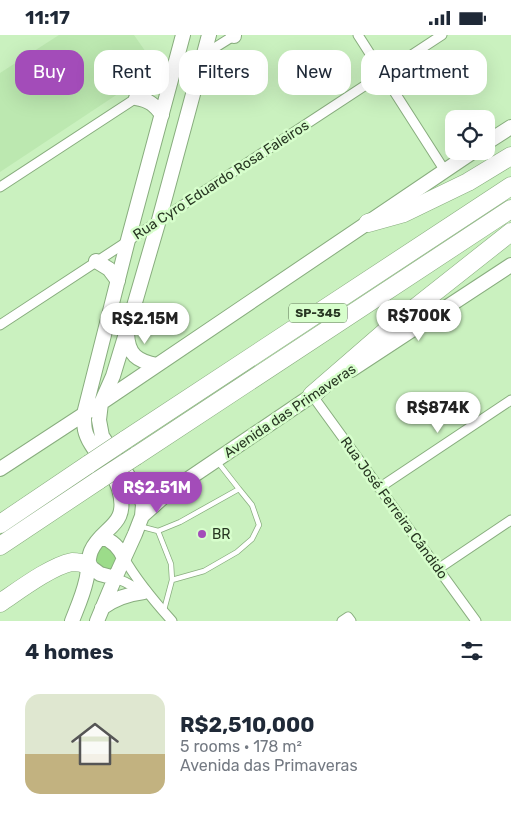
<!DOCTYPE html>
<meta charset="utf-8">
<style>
body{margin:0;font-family:Rubik,sans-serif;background:#f6f6f7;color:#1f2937;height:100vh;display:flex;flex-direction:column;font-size:19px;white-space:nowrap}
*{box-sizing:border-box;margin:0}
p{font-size:16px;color:#747a83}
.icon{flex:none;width:28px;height:28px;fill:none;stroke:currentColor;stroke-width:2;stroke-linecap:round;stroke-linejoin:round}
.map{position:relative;height:586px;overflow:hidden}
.side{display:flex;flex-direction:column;background:#fff;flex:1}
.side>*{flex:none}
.hud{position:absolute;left:15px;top:15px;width:481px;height:45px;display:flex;gap:10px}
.controls{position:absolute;left:445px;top:75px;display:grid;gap:10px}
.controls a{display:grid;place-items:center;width:50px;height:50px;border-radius:10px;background:#fff;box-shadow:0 5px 20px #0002;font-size:25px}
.price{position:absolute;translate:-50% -42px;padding:0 11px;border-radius:18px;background:#fff;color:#222;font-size:16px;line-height:32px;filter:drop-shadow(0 1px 2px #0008)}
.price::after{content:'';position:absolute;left:50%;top:30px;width:15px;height:11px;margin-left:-8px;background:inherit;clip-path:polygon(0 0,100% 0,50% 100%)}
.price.selected{background:#a34cb9;color:#fff}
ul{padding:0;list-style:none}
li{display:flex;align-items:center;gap:15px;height:125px;padding:0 25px}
li span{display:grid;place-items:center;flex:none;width:140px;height:100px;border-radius:15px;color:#555}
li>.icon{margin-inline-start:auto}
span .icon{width:60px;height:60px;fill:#fffc;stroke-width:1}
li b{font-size:21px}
h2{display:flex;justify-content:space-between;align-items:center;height:60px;padding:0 25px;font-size:21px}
.chip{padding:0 18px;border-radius:15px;background:#fff;box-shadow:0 5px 20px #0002;font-size:18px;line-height:45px}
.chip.selected{background:#a34cb9;color:#fff}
.status{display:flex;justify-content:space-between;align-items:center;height:35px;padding:0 25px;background:#fff;direction:ltr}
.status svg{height:14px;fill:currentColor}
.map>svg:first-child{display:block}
.built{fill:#bce8b0}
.green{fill:#9cdc8a}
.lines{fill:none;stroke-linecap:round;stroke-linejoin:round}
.lane-casing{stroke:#88ad7e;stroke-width:6}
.street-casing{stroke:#88ad7e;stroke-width:11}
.secondary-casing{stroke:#88ad7e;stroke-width:16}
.highway-casing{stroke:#88ad7e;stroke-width:19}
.lane{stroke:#fff;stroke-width:4.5}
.street{stroke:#fff;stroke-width:9}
.secondary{stroke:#fff;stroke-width:14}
.highway{stroke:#fff;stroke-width:18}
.highway-bridge-casing{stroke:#88ad7e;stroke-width:19;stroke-linecap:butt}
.highway-bridge{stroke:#fff;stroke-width:18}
.poi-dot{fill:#a34cb9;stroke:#d7fecc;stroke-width:2}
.labels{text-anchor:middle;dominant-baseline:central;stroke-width:5;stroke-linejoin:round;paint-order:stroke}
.shield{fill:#d7fecc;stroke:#5c7255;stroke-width:1}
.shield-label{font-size:12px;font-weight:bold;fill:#273622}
.street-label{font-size:14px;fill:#273622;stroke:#d7fecc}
.poi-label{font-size:14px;fill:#273622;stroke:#d7fecc;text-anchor:start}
</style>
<div class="status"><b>11:17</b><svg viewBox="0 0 49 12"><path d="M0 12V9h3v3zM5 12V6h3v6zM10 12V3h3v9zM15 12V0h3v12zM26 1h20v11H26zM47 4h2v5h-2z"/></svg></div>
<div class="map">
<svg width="511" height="586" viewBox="0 0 511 586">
<rect width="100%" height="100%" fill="#caf1bf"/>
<path class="built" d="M 59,0 L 134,0 L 157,33 L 0,137 L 0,38 Z"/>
<path class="green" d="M 103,511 L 107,511 L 119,520 L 113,533 C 107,536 97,534 95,526 C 95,525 96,518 96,517 Z"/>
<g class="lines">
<defs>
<path id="lane" d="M 217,426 L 239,454
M 139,491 L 158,496 L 171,529 L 172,545 L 164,575
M 158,496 L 180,487 L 239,454 L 252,470 L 259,490 L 252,504 L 237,517 L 204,536 L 172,545"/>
<path id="street" d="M 358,0 L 445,136
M 0,152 L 173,39 L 235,0
M 0,290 L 442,0
M 312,360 L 476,586
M 379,453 L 511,365
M 124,523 C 137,546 154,566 172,586
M 438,534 L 511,485
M 115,543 L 125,547 L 145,558
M 342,586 L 348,582 L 351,586"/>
<path id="secondary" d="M 233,0 L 234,1
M 136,63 C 149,65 155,70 162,80
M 486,108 L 511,92
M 96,226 L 109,234 L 118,246
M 127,298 C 128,320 137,326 157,330
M 351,335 L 511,230
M 0,434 L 101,368 L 474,116
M 142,481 L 169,457 L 320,355
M 102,502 C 113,506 119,512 124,523
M 88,530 L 100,539 L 115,543
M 102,573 C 115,563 128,559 144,557
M 72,586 C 77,573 83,560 86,546 C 89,536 87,526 91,516 C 102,491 130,492 119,454 C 113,433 89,414 85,395 C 84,390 84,384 84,379 L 128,205 L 183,0
M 97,586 L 115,543 L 135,499 L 142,481 L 143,470 L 140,459 L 102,401 L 99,385 L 101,368 L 113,341 L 127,295 L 159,185 L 209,0"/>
<path id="highway" d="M 368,188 L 404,178 L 468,147 L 511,121
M 312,360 L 387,295 L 511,197
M 125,405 L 511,151
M 136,421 C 261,338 387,257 511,174
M 0,489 L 89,429
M 0,511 L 99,445
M 0,568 C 18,556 51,531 72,527 C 78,527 83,528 88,530"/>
</defs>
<use href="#lane" class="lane-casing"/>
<use href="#street" class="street-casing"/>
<use href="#secondary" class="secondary-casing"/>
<use href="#highway" class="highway-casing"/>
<use href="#lane" class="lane"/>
<use href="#street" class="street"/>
<use href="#secondary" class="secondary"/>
<use href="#highway" class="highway"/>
<defs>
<path id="highway-bridge" d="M 89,429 L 125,405
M 99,445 L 136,421"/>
</defs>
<use href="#highway-bridge" class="highway-bridge-casing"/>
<use href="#highway-bridge" class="highway-bridge"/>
</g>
<circle class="poi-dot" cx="202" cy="499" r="5"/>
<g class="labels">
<rect class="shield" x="289" y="268.5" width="58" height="19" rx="4"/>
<g class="shield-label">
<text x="318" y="278">SP-345</text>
</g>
<g class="street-label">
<text transform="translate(221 145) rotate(-33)">Rua Cyro Eduardo Rosa Faleiros</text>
<text transform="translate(290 376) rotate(-34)">Avenida das Primaveras</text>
<text transform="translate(394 473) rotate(54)">Rua José Ferreira Cândido</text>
</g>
<g class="poi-label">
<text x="212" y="499">BR</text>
</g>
</g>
</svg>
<div class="controls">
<a><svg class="icon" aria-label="locate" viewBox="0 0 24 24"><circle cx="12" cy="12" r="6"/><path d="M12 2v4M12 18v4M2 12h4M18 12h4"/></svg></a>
</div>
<b class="price" style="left:419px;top:307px">R$700K</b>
<b class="price" style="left:145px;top:310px">R$2.15M</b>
<b class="price" style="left:438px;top:399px">R$874K</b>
<b class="price selected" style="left:157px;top:479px">R$2.51M</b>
<div class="hud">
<a class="chip selected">Buy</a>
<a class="chip">Rent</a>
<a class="chip">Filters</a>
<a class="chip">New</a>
<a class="chip">Apartment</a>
</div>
</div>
<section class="side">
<h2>4 homes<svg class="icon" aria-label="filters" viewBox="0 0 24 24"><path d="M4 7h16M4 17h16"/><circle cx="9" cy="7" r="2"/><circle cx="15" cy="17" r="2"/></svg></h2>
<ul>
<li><span style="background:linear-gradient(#dfe7d0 60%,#c2b280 0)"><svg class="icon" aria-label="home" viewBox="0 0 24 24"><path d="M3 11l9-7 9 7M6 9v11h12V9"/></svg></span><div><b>R$2,510,000</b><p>5 rooms · 178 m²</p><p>Avenida das Primaveras</p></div></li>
</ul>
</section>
